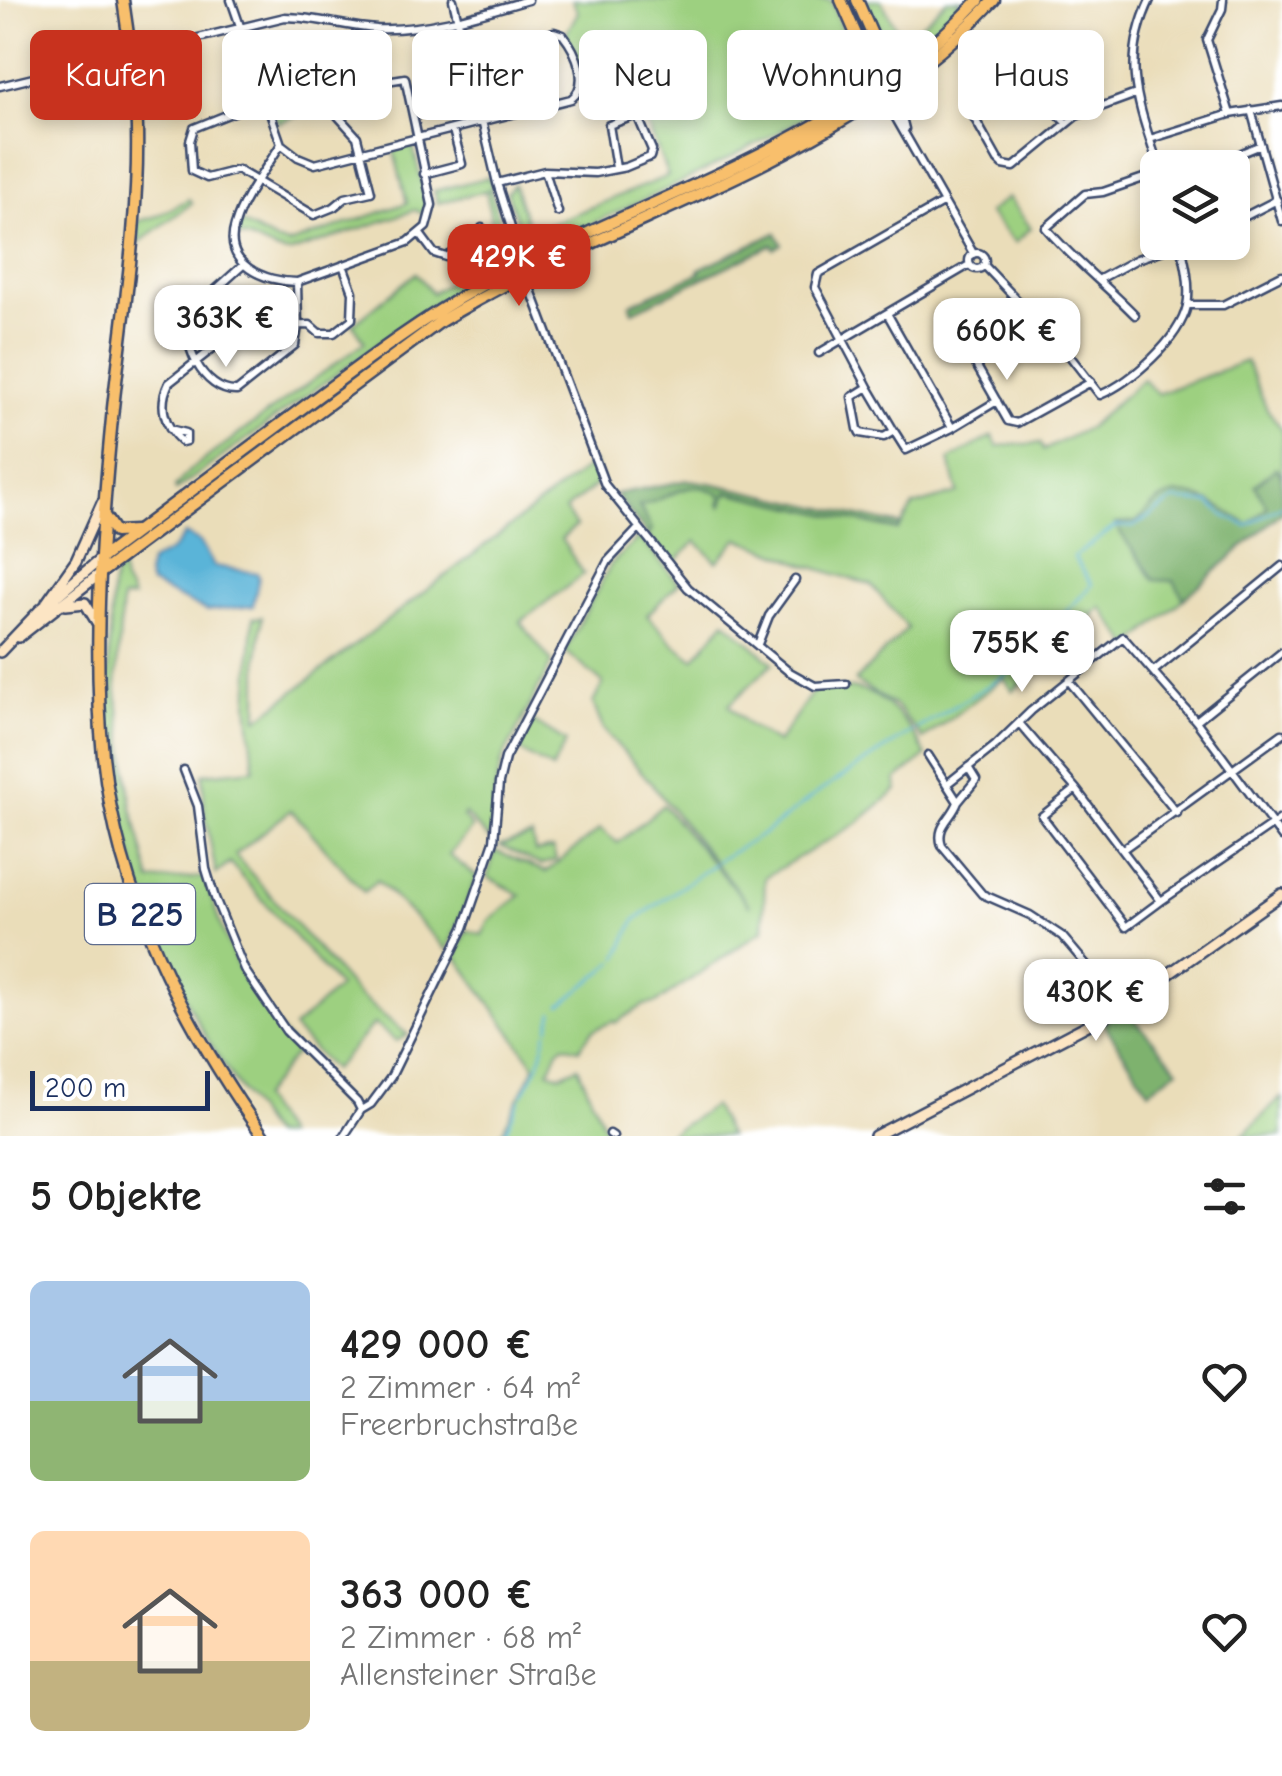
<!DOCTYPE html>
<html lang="de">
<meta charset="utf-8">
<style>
body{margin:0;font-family:"Comic Neue",sans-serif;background:#f2f2f2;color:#222;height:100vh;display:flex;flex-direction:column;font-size:38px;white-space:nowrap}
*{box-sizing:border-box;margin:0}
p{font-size:32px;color:#767676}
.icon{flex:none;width:55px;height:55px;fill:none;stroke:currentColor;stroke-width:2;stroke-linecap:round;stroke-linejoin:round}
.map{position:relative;height:1136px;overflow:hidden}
.sheet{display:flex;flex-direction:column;background:#fff;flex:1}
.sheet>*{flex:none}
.hud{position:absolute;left:30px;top:30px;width:1222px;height:90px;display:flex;gap:20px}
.controls{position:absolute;left:1140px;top:150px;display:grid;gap:20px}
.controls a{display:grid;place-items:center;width:110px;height:110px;border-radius:15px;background:#fff;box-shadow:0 5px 15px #0003;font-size:50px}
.scale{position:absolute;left:30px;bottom:25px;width:180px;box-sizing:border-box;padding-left:10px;border:5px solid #1b2f5e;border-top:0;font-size:28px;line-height:35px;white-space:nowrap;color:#1b2f5e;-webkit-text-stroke:8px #fff;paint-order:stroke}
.price{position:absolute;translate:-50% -85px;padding:0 22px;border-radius:20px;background:#fff;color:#222;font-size:32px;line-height:65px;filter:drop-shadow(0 2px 5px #0008)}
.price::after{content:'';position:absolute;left:50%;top:60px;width:30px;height:22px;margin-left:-15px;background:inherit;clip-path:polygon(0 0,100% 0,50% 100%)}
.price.active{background:#c8321e;color:#fff}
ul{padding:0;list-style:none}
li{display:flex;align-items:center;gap:30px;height:250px;padding:0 30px}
li span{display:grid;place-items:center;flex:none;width:280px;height:200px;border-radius:15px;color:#555}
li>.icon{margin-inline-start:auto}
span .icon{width:120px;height:120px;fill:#fffc;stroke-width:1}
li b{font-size:42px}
h2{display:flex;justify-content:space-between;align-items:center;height:120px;padding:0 30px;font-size:42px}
.tag{padding:0 35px;border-radius:15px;background:#fff;box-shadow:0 5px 15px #0003;font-size:35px;line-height:90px}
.tag.active{background:#c8321e;color:#fff}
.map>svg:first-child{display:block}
.green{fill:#9dd080;stroke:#5c806f;stroke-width:2.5}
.forest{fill:#7eb26e;stroke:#4c7066;stroke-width:2.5}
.water{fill:#5ab4d8;stroke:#3a729b;stroke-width:2.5}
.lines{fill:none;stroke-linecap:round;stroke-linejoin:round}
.stream{stroke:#5ab4d8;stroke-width:2.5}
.street-casing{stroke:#3a496c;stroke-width:11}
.secondary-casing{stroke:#3a496c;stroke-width:14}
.primary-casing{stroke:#3a496c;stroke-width:15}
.street{stroke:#fff;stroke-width:6}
.secondary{stroke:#fce5c4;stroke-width:9}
.primary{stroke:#f8bf6c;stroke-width:10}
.labels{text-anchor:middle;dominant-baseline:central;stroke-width:8;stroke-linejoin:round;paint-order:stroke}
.shield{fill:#fff;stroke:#5f6d8e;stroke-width:2.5}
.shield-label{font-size:35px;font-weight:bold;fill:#1b2f5e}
</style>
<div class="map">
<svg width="1282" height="1136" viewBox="0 0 1282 1136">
<rect width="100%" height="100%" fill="#fff"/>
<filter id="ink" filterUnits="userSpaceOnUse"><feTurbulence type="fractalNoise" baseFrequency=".01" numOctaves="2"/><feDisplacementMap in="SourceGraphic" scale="20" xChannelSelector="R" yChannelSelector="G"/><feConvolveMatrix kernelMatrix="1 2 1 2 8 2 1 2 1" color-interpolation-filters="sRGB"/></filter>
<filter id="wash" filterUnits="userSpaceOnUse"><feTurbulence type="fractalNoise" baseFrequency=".0048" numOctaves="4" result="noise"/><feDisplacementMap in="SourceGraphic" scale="40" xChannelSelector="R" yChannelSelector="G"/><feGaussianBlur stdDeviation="2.25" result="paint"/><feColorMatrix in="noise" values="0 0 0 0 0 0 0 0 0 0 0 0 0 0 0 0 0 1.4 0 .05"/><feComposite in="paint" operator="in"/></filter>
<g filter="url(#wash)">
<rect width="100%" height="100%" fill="#eaddb9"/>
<path class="green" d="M 572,0 L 831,0 L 855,65 L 847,92 C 751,152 650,198 546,244 L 528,245 L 524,242 L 507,192 L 514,184 L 530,232 L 668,176 L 633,88 L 579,92 L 582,84 L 567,39 L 567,32 L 578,12 Z
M 865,0 L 881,0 L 899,33 C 918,33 933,13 947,0 L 962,0 C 944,18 914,63 886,43 Z
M 293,83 L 304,113 L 278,123 L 267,92 Z
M 412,143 L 426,198 L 426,215 L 415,210 L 289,253 C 269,252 256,237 237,236 L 239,222 L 278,242 L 289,244 L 407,203 L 393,148 Z
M 489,177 L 492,189 L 488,190 L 491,191 L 509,257 L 432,305 L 176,490 L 175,487 L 190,470 L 365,342 L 353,324 L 416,273 L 432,293 L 497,252 L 486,191 L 438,203 L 434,191 Z
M 1008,197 L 1031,228 L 1015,243 L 988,213 Z
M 189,199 L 192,203 L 137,244 L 138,221 L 157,216 Z
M 447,311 L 176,510 L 175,509 L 422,326 Z
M 1246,361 L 1267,409 L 1282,429 L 1282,476 L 1275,468 L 1268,507 L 1249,525 L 1210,502 L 1158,501 L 1137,522 L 1116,525 L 1153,579 L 1174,580 L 1184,599 L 1130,646 L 1101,607 L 1013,691 L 1004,678 L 923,739 L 897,707 L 855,681 L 908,628 L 871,585 L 806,565 L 738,538 L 717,562 L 696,541 L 672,565 L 648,536 L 651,529 L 639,505 C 668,502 692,472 722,497 L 727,492 L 898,530 L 913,506 L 958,493 L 949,460 L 992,436 L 998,446 L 1040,443 L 1044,450 L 1089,427 L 1143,379 L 1157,394 Z
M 594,462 L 601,481 L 565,510 L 576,526 L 561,539 L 584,574 L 520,622 L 552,662 L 503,758 L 495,790 L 491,837 L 488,838 L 465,814 L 463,817 L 472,828 L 449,855 L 477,877 L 447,950 L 377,880 L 364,892 L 291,810 L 235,855 L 358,995 L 408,1035 L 396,1041 L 374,1024 L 333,1070 L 293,1028 L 339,987 L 230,863 L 216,874 L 204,807 L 203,774 L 254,769 L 248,703 L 253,618 L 262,617 L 258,659 L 258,719 Z
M 639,537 L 679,583 L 647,615 L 675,645 L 694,659 L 725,621 L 773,663 L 729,705 L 747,724 L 777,743 L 815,688 C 826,690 835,688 846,688 C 883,688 912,726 926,756 L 896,780 L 897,790 L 856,824 L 765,877 L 763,930 L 656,1003 L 644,1005 L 615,1023 L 613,1021 L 592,1031 L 579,1049 L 564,1045 L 558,1050 L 549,1071 L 560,1075 L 578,1067 L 608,1136 L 500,1136 L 535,1066 L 456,956 L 467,930 L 482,935 L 489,920 L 521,895 L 487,877 L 495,851 L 546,872 L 600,829 L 618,843 L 663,805 L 750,906 L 646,777 L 603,729 L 593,703 L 603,683 L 565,651 L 611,564 Z
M 121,567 L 124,582 L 133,598 L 122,599 L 116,685 L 132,808 L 151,881 L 206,877 C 221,940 251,1004 298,1050 L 261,1098 L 286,1136 L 272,1136 C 249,1103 226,1069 205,1035 C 158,954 128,862 113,770 C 104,711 110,647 112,588 L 115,575 Z
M 529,719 L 566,742 L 552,769 L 515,748 Z
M 532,836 L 535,852 L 553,849 L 556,860 L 541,865 L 500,846 Z
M 1282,1097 L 1282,1136 L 1242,1136 Z
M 713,1106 L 729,1136 L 666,1136 Z"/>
<path class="forest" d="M 776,233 L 782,244 L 774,249 L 772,245 L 633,311 L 630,304 L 700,273 L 699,269 Z
M 1276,468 L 1282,476 L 1282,512 L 1184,599 L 1174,581 L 1154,580 C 1141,559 1127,545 1115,524 L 1137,522 C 1144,515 1151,505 1160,500 C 1189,482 1225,511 1249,525 L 1267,507 L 1255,485 Z
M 689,480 L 710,483 L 901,525 L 898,530 L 728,492 L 721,506 L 719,503 L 722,496 C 691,473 668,501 639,506 L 652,529 L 648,536 L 615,494 Z
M 1124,1011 L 1129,1013 L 1178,1069 L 1149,1091 L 1103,1023 Z"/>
<path class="water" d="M 185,534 L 200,542 L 214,566 L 257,573 L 259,577 L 253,606 L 207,611 L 150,584 L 147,575 L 150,562 L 172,550 Z"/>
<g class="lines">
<path class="stream" d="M 917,729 L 1004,676 L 1092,585 L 1074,557 L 1116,526 L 1133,527 L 1174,500 L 1209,503 L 1225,516 L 1247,526 L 1282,505
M 717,861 L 765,833 L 819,792 L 913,731
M 618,958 L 635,920 L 714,864
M 561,1005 L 614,962
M 549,1028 L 553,1012
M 522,1095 L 539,1064 L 547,1033
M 503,1136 L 520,1099"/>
</g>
</g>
<g filter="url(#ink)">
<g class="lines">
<defs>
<path id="street" d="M 231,0 L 281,144 L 298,157 L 315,164 L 571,99 C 591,84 576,51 563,35 L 554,32 L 504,47
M 453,0 L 497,183 L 528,282 L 605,485 L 688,588 L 788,671 L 815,686 L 846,684
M 1150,0 C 1120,64 1139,105 1159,168
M 1223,0 L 1222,9 L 1207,40 L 1230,114
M 501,32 L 520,112
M 0,86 L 285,17 C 316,17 346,27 377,29 C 427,31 480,14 528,0
M 894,86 L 905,129
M 314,87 L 329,84
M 882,94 L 973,253
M 266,99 L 194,128 L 190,141 L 192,171 L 207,178 L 238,170 L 314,215 L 334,207 L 345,198 L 371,192 L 357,137 L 338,116 L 329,84 L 348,81 L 368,84 L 405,78 L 432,205 L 426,227 L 408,242 L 297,282 C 265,282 222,265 235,225 C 243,197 266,169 281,144
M 1251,110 L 1282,221
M 1066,123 L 1015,70 C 996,65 981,84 971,98 L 971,112 L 998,160 L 1003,165 L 1014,167 L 1076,116 L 1136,94
M 1150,139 L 1230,114 L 1282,106
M 1205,168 L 1261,145
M 545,171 L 558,212
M 424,174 L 462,164 L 453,130
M 497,183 L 545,171 L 595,173 L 626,167 L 650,157 L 652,150 L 637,115 L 609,125 L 616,168
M 1232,223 L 1277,200
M 420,234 L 434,253 L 446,257 L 475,242 L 482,228
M969 261a8 8 0 1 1 16 0a8 8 0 1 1-16 0Z
M 984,265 L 1069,355 L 1100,395 C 1131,382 1179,340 1187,306 C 1191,286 1185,261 1180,242
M 242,266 L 193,310 C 176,340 204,393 237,391 L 295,345 L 298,326 L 297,282
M 1100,279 L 1137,259 L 1181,244
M 1021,304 L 966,336 L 963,342 L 1008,421 L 1017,423 L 1091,382
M 1187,305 L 1223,305 L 1282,275
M 888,315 L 952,428 L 906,450 L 894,431
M 1135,315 C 1106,285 1073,260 1046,228 L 1085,194 L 1103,192 L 1158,173
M 819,353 L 969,265
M 868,387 L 894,431 L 884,437 L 860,433 L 858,429 L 852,397 L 868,387 L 815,287 L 818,274 L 944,202
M 952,428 L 997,401
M 170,429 L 186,433 L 186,441 L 182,442 C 164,426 158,405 169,383 L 249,320 L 273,326 L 310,325 L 319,333 L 334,333 L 352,319 L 353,292 L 343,265
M 758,644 L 769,616 L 795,580
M 1154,671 L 1282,566
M 1069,681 L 1177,813
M 1196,721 L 1282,652
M 1019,723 L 1076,789 L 1161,901 L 1282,818
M 928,755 L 958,802 C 952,819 935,826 942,846 L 982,894 L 1030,915 L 1062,936 L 1122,1007
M 184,770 L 198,806 L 206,869 L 215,898 L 244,969 L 286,1031 L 357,1102 L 361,1110
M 947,784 L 996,745 L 1031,711 L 1123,637 L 1196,721 L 1282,837
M 1076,789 L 1042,816 L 1126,927 L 1161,901
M 958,802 L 976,780 L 968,767
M 1123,849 L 1282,734
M 610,1134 L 613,1136
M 344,1136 L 361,1110 L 371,1104 L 391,1077 L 464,928 L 494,841 L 499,783 L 505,758 L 608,561 L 639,528"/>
<path id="secondary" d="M 47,602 L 76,561 L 102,503
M 66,605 L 85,603 L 98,624
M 19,637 L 101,573
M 0,652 L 39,611 L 103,557
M 875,1136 L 1122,1007 L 1282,894"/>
<path id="primary" d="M 123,0 C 129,42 136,85 137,128 C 139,222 123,315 113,408 C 102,519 92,644 103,756 C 118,897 182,1022 263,1136
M 841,0 L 880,89
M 857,0 L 892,80
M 878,45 C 889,57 902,59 916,51
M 854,97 L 863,80 L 860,56
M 105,517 L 115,532 L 135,531
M 103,557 C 171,506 240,454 309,403 C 363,363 418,321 477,288 C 645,195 844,145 979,0
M 103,571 L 441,321 C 624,210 843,163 994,0"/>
</defs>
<use href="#street" class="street-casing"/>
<use href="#secondary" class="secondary-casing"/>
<use href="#primary" class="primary-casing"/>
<use href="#street" class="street"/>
<use href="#secondary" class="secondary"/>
<use href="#primary" class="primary"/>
</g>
</g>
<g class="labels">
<rect class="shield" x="85" y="884" width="110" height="60" rx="8"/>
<g class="shield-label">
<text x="140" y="914">B 225</text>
</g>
</g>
</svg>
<div class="controls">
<a><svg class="icon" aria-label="layers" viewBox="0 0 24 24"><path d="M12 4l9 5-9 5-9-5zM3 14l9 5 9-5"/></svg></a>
</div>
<div class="scale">200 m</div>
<b class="price active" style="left:519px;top:309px">429K €</b>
<b class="price" style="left:226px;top:370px">363K €</b>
<b class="price" style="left:1007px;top:383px">660K €</b>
<b class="price" style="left:1022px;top:695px">755K €</b>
<b class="price" style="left:1096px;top:1044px">430K €</b>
<div class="hud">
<a class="tag active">Kaufen</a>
<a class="tag">Mieten</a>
<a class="tag">Filter</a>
<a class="tag">Neu</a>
<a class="tag">Wohnung</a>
<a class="tag">Haus</a>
</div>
</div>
<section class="sheet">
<h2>5 Objekte<svg class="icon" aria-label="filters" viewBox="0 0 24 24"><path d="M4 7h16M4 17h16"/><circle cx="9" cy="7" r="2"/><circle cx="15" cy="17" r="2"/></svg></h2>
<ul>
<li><span style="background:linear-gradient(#a9c7e8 60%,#8fb573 0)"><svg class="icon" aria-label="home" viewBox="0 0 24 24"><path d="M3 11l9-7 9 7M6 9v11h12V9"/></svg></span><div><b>429 000 €</b><p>2 Zimmer · 64 m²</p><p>Freerbruchstraße</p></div><svg class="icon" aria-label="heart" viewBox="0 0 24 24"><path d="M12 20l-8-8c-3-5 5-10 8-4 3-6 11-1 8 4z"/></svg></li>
<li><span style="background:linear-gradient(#ffd9b3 65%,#c2b280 0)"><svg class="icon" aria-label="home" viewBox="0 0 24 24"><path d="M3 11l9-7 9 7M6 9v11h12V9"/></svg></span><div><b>363 000 €</b><p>2 Zimmer · 68 m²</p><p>Allensteiner Straße</p></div><svg class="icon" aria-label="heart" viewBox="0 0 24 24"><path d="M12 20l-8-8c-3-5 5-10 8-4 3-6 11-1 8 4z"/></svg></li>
</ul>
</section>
